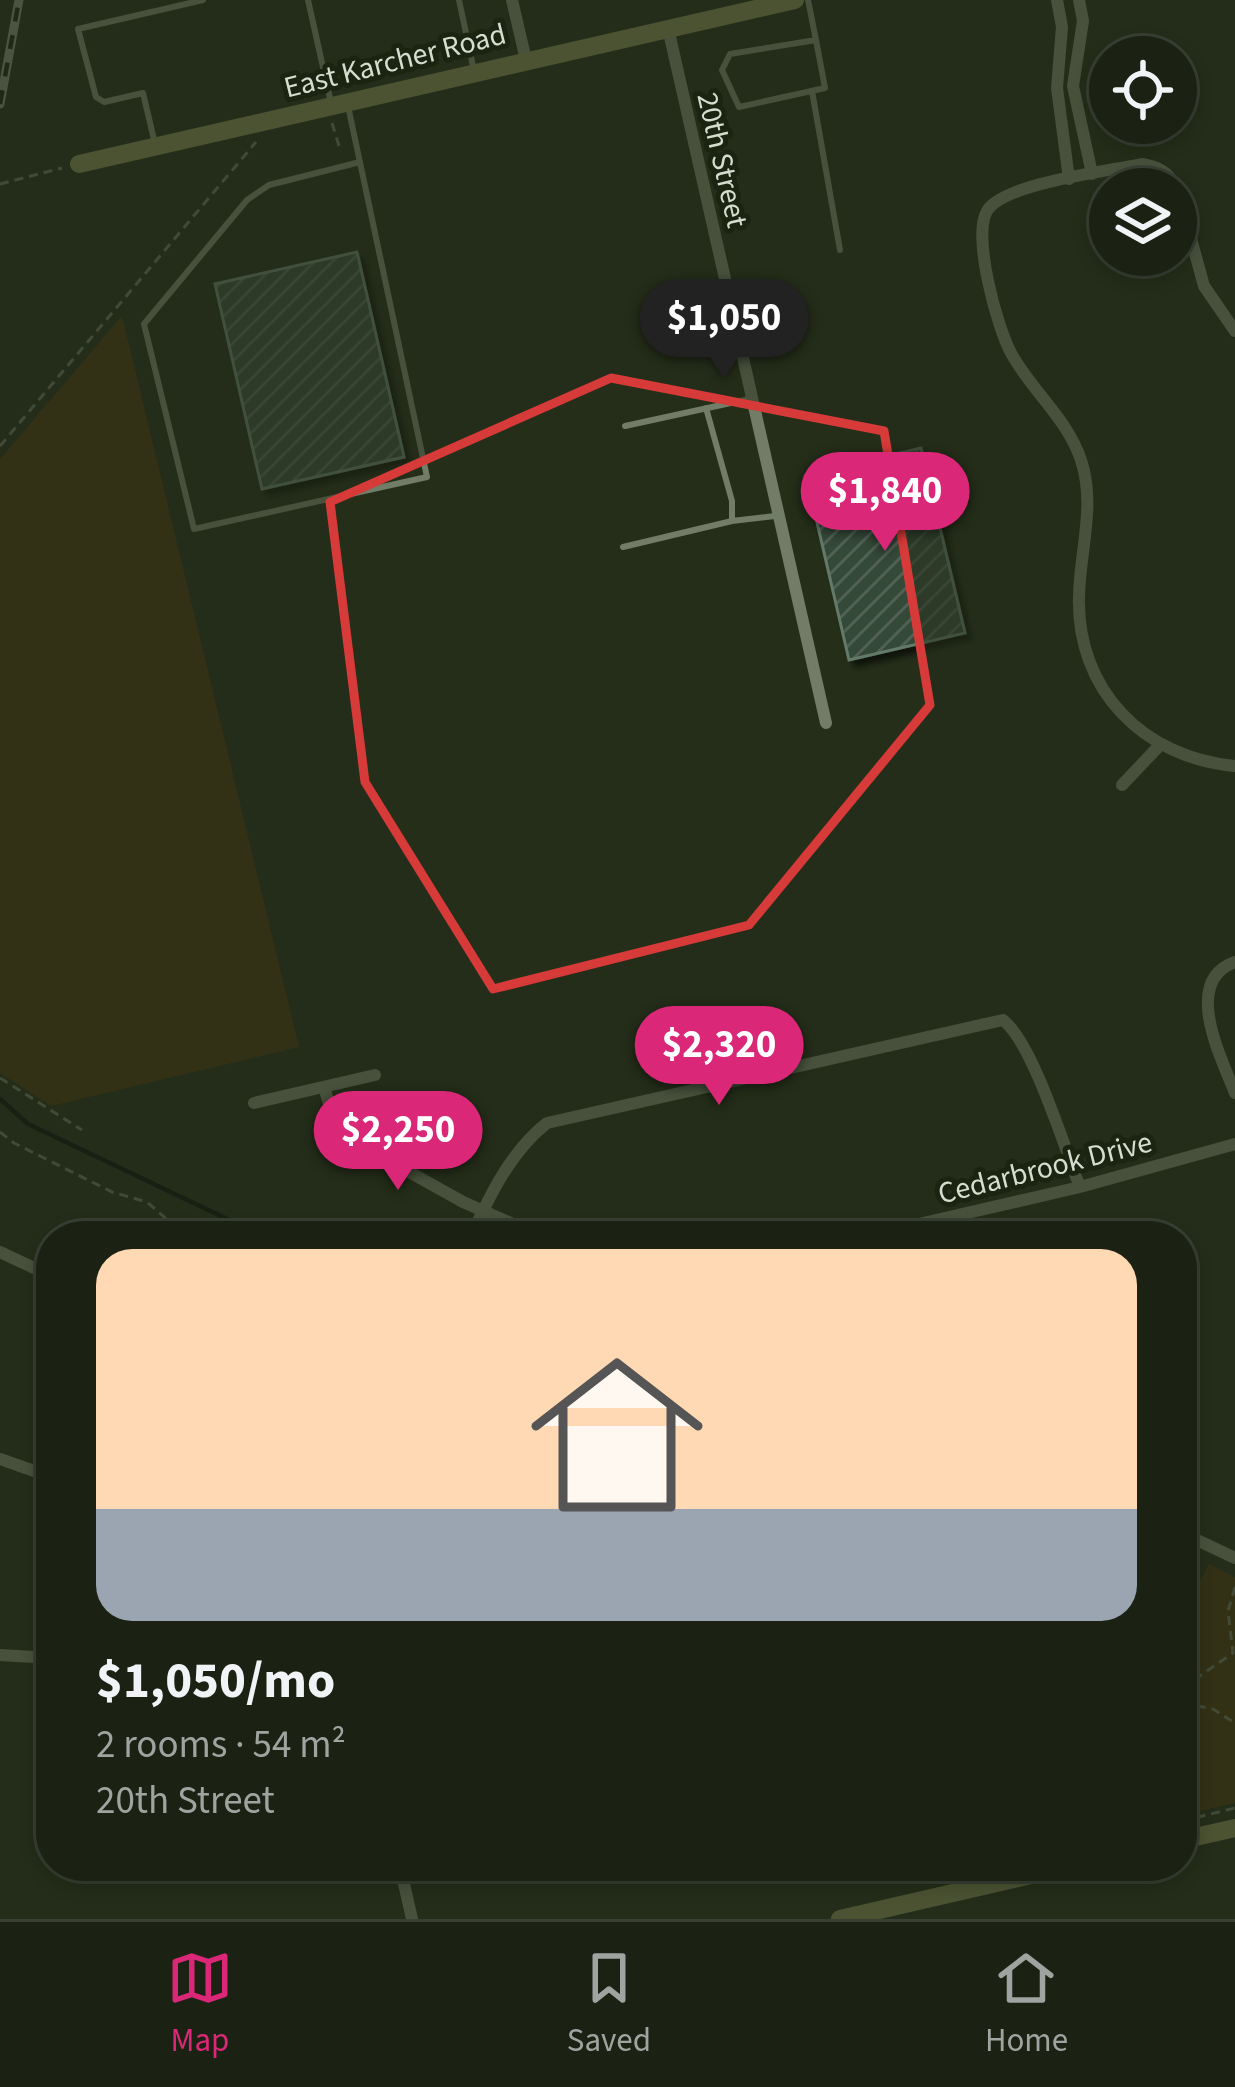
<!DOCTYPE html>
<meta charset="utf-8">
<style>
body{margin:0;font-family:"Source Sans 3",sans-serif;background:#242a1c;color:#f1f3f6;height:100vh;display:flex;flex-direction:column;font-size:45px;white-space:nowrap}
*{box-sizing:border-box;margin:0}
p{font-size:39px;color:#a0a4a0}
.icon{flex:none;width:66px;height:66px;fill:none;stroke:currentColor;stroke-width:2;stroke-linecap:round;stroke-linejoin:round}
.map{position:relative;flex:1;overflow:hidden}
.sheet{position:absolute;left:36px;top:1221px;width:1161px;height:660px;display:flex;flex-direction:column;background:#1b2213;border-radius:48px;box-shadow:0 6px 18px #0003,0 0 0 3px #393f33}
.sheet>*{flex:none}
.buttons{position:absolute;left:1089px;top:36px;display:grid;gap:24px}
.buttons a{display:grid;place-items:center;width:108px;height:108px;border-radius:50%;background:#1b2213;box-shadow:0 6px 18px #0003,0 0 0 3px #393f33;font-size:60px}
.price{position:absolute;translate:-50% -102px;padding:0 27px;border-radius:42px;background:#db2777;color:#fff;font-size:39px;line-height:78px;filter:drop-shadow(0 3px 6px #0008)}
.price::after{content:'';position:absolute;left:50%;top:72px;width:36px;height:27px;margin-left:-18px;background:inherit;clip-path:polygon(0 0,100% 0,50% 100%)}
.price.active{background:#222;color:#fff}
ul{padding:0;list-style:none}
li{display:grid;align-content:center;gap:24px;height:636px;padding:0 60px}
li span{display:grid;place-items:center;height:372px;border-radius:36px;color:#555}
li>.icon{margin-inline-start:auto}
span .icon{width:216px;height:216px;fill:#fffc;stroke-width:1}
li b{font-size:51px}
.tabs{display:flex;justify-content:space-around;align-items:center;height:168px;border-top:3px solid #393f33;background:#1b2213;font-size:33px;color:#a0a4a0}
.tabs a{display:grid;justify-items:center;gap:6px}
.tabs .active{color:#db2777}
.map>svg:first-child{display:block}
.park{fill:#443512}
.lines{fill:none;stroke-linecap:round;stroke-linejoin:round}
.stream{stroke:#05120e;stroke-width:4.5}
.building{fill:url(#building-hatch);stroke:#647a69;stroke-width:3;filter:url(#shadow)}
.path{stroke:#646d5b;stroke-width:3;stroke-dasharray:9 6;stroke-linecap:butt}
.lane{stroke:#717d66;stroke-width:6}
.street{stroke:#717d66;stroke-width:12}
.secondary{stroke:#7b8252;stroke-width:18}
.rail-casing{stroke:#7a8271;stroke-width:9}
.rail{stroke:#1b2410;stroke-width:4.5;stroke-dasharray:14;stroke-linecap:butt}
.marked{fill:none;stroke:#d63a39;stroke-width:9;stroke-linejoin:round}
.labels{text-anchor:middle;dominant-baseline:central;stroke-width:10;stroke-linejoin:round;paint-order:stroke}
.street-label{font-size:30px;fill:#d6ddd0;stroke:#1b2410}
</style>
<div class="map">
<svg width="1235" height="1919" viewBox="0 0 1235 1919">
<defs>
<pattern id="building-hatch" width="6" height="6" patternUnits="userSpaceOnUse" patternTransform="scale(3)"><rect width="6" height="6" fill="#344838"/><path d="M-1 1l2-2M0 6l6-6M5 7l2-2" fill="none" stroke="#516254"/></pattern>
<filter id="shadow"><feDropShadow dx="6" dy="6" stdDeviation="3" flood-color="#0009"/></filter>
</defs>
<rect width="100%" height="100%" fill="#242e19"/>
<path class="park" d="M 122,316 L 299,1047 L 51,1106 L 0,1073 L 0,459 Z
M 1209,1564 L 1235,1577 L 1235,1803 L 1182,1815 L 1182,1615 Z"/>
<g class="lines">
<path class="stream" d="M 0,1099 L 28,1124 L 263,1236"/>
</g>
<path class="building" d="M 357,252 L 404,457 L 262,489 L 215,284 Z
M 921,448 L 965,633 L 849,660 L 806,475 Z"/>
<g class="lines">
<path class="path" d="M 332,123 L 340,149
M 0,184 L 62,168
M 0,446 L 256,142
M 0,1078 L 82,1130
M 0,1132 L 14,1143 L 112,1192 L 147,1202 L 177,1228 L 205,1236
M 1182,1688 L 1233,1653 L 1228,1611 L 1235,1587
M 1182,1703 L 1213,1709 L 1235,1723
M 1182,1821 L 1235,1808"/>
<path class="lane" d="M 308,0 L 331,103
M 459,0 L 474,71
M 808,0 L 816,40
M 816,40 L 825,88 L 739,107 L 722,70 L 730,54 Z
M 812,91 L 840,250
M 348,106 L 427,477 L 194,529 L 144,324 L 247,200 L 269,185 L 360,162
M 155,144 L 143,93 L 104,102 L 96,97 L 78,29 L 203,0
M 625,426 L 749,399
M 732,521 L 775,516
M 623,547 L 732,521 L 732,501 L 706,408"/>
<path class="street" d="M 512,0 L 526,60
M 1057,0 L 1062,27 L 1057,88 L 1069,179
M 1079,0 L 1083,21 L 1073,86 L 1092,174
M 668,28 L 826,723
M 1235,331 L 1204,286 L 1177,188 C 1168,172 1160,167 1142,164 C 1109,171 1004,183 987,211 C 972,236 997,327 1011,353 C 1031,390 1067,418 1081,460 C 1096,506 1080,549 1079,596 C 1076,690 1144,758 1235,766
M 1122,785 L 1160,745
M 1235,962 C 1181,981 1222,1059 1235,1093
M 324,1087 L 334,1120 L 345,1136 L 463,1202 L 540,1236
M 254,1103 L 375,1075
M 471,1236 C 490,1195 511,1151 547,1123 L 1003,1020 C 1033,1043 1064,1147 1080,1187
M 867,1236 L 1080,1187 L 1235,1144
M 0,1252 L 51,1276
M 0,1459 L 51,1477
M 1182,1533 L 1235,1558
M 0,1655 L 51,1658
M 400,1866 L 412,1919"/>
<path class="secondary" d="M 79,164 L 795,0
M 1182,1840 L 1235,1828
M 840,1919 L 1070,1866"/>
<defs>
<path id="rail" d="M 0,104 L 19,0"/>
</defs>
<use href="#rail" class="rail-casing"/>
<use href="#rail" class="rail"/>
</g>
<path d="M0 0H1235V1919H0ZM 611,378 L 884,431 L 930,705 L 749,925 L 493,989 L 365,782 L 330,502 Z" fill="#242e19" fill-opacity=".55" fill-rule="evenodd"/>
<path class="marked" d="M 611,378 L 884,431 L 930,705 L 749,925 L 493,989 L 365,782 L 330,502 Z"/>
<g class="labels">
<g class="street-label">
<text transform="translate(395 61) rotate(-14)">East Karcher Road</text>
<text transform="translate(722 160) rotate(77)">20th Street</text>
<text transform="translate(1045 1168) rotate(-14)">Cedarbrook Drive</text>
</g>
</g>
</svg>
<div class="buttons">
<a><svg class="icon" aria-label="locate" viewBox="0 0 24 24"><circle cx="12" cy="12" r="6"/><path d="M12 2v4M12 18v4M2 12h4M18 12h4"/></svg></a>
<a><svg class="icon" aria-label="layers" viewBox="0 0 24 24"><path d="M12 4l9 5-9 5-9-5zM3 14l9 5 9-5"/></svg></a>
</div>
<b class="price active" style="left:724px;top:381px">$1,050</b>
<b class="price" style="left:885px;top:554px">$1,840</b>
<b class="price" style="left:719px;top:1108px">$2,320</b>
<b class="price" style="left:398px;top:1193px">$2,250</b>
<section class="sheet">
<ul>
<li><span style="background:linear-gradient(#ffd9b3 70%,#9aa5b1 0)"><svg class="icon" aria-label="home" viewBox="0 0 24 24"><path d="M3 11l9-7 9 7M6 9v11h12V9"/></svg></span><div><b>$1,050/mo</b><p>2 rooms · 54 m²</p><p>20th Street</p></div></li>
</ul>
</section>
</div>
<nav class="tabs">
<a class="active"><svg class="icon" aria-label="map" viewBox="0 0 24 24"><path d="M3 6l6-2 6 2 6-2v14l-6 2-6-2-6 2zM9 4v14M15 6v14"/></svg>Map</a>
<a><svg class="icon" aria-label="saved" viewBox="0 0 24 24"><path d="M7 4h10v16l-5-4-5 4z"/></svg>Saved</a>
<a><svg class="icon" aria-label="home" viewBox="0 0 24 24"><path d="M3 11l9-7 9 7M6 9v11h12V9"/></svg>Home</a>
</nav>
